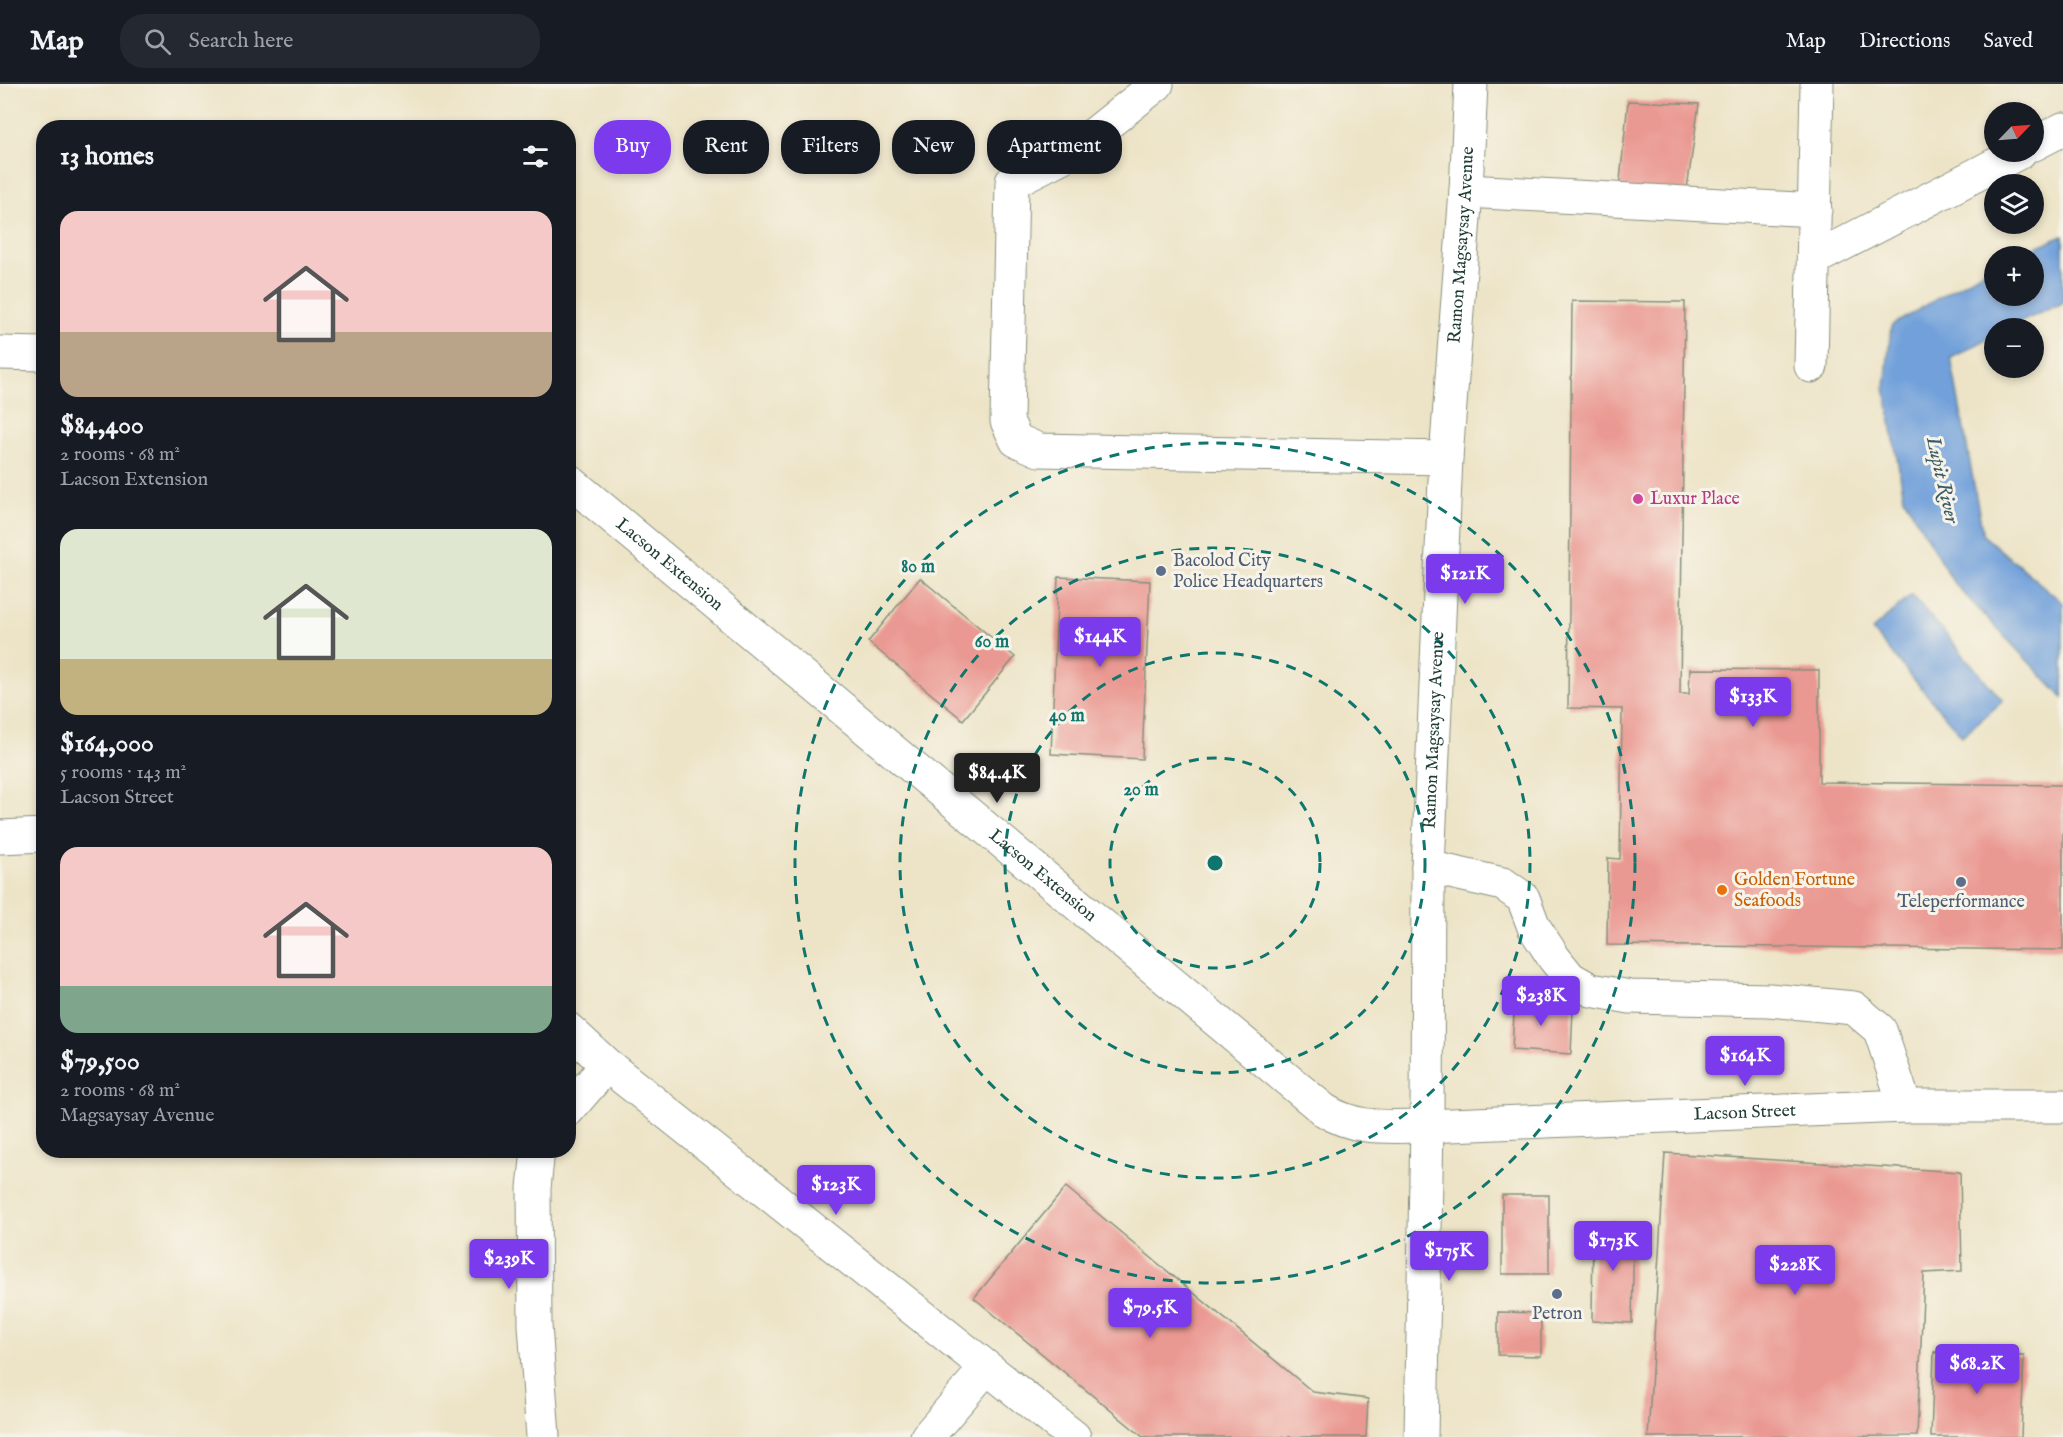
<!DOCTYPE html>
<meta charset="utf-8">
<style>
body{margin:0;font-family:"IM FELL English",serif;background:#242831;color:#f1f3f6;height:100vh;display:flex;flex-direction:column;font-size:22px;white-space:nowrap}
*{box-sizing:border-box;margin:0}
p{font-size:20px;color:#9ea1a6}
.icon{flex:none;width:33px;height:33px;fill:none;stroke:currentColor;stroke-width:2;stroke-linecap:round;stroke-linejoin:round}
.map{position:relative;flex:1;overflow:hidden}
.sheet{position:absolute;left:36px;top:36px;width:540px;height:1038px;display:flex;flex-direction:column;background:#171b24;border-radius:24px;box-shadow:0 3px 9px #0003}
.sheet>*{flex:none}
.guide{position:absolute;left:594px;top:36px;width:570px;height:54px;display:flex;gap:12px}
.needle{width:39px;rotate:65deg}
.buttons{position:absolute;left:1984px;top:18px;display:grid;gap:12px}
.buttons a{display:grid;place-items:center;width:60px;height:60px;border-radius:50%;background:#171b24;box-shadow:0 3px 9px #0003;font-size:30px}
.price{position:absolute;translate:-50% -51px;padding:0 14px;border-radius:6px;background:#7c3aed;color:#fff;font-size:20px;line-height:39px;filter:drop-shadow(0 2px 3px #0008)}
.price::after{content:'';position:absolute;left:50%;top:36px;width:18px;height:14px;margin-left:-9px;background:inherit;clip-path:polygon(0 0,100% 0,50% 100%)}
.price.current{background:#222;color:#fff}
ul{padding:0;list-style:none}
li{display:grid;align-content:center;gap:12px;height:318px;padding:0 24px}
li span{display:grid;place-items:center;height:186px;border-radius:18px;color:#555}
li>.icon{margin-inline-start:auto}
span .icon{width:108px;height:108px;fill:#fffc;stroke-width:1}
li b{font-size:26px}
h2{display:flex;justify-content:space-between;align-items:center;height:72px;padding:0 24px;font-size:26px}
.chip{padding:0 21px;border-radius:24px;background:#171b24;box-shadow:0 3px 9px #0003;font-size:21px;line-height:54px}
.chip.current{background:#7c3aed;color:#fff}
header{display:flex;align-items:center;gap:36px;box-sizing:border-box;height:84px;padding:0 30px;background:#171b24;border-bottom:2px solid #363941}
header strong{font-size:28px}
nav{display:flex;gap:33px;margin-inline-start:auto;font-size:21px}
.search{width:420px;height:54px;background:#242831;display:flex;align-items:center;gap:15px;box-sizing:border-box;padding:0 21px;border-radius:24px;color:#9ea1a6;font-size:22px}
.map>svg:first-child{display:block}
.water{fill:#71a0da;stroke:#486e87;stroke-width:1.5}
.building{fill:#ea9992}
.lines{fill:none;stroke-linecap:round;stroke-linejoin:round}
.minor-casing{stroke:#86907e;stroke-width:35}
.major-casing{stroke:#86907e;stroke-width:35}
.minor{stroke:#fff;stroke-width:33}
.major{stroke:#fff;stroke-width:33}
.ring{fill:none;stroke:#0f766e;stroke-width:3;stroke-dasharray:10 8}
.hotel-dot{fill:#d1479c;stroke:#f7f3e8;stroke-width:2}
.service-dot{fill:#5c6f8a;stroke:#f7f3e8;stroke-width:2}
.food-dot{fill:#e8710a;stroke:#f7f3e8;stroke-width:2}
.labels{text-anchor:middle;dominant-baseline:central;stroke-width:6;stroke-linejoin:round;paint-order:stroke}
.street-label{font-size:18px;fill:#1f3d34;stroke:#f7f3e8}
.hotel-label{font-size:18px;fill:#b23c85;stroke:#f7f3e8;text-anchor:start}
.service-label{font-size:18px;fill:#4e5e75;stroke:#f7f3e8}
.food-label{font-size:18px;fill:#c56008;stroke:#f7f3e8;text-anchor:start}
.water-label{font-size:20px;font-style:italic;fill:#385b66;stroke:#f7f3e8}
.centre{fill:#0f766e;stroke:#f7f3e8;stroke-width:3}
.ring-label{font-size:18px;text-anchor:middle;font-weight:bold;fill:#0f766e;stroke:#f7f3e8;stroke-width:6;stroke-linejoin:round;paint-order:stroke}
</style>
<header>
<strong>Map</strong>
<div class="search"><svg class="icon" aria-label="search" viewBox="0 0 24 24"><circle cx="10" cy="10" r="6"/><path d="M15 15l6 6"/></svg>Search here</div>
<nav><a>Map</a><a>Directions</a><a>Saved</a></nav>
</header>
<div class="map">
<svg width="2063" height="1353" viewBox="0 0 2063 1353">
<rect width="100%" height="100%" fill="#f7f3e8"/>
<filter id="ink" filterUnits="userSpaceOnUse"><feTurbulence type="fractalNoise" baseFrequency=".0167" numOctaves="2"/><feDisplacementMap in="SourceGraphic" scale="12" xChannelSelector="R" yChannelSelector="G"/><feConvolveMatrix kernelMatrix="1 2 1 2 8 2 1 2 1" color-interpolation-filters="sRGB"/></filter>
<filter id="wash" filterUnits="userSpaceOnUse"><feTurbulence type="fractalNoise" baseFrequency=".008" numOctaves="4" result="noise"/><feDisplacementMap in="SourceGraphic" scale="24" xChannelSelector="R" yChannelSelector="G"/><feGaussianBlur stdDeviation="1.35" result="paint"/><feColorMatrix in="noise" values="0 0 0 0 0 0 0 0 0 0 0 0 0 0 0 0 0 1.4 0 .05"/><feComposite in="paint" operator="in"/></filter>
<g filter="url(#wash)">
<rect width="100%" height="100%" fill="#ede4c7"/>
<path class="water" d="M 2063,152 L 2063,219 L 2007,244 L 1995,244 L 1995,251 L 1951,274 L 1983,451 L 2063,519 L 2063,614 L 1953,498 L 1904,414 L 1885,304 L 1891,242 L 1995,180 L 1995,212 L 2034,212 L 2034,172 L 2013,172 Z
M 1912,511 L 2003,617 L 1962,652 L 1872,546 Z"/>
<g id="blocks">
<path class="building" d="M 1628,17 L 1699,20 L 1686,112 L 1619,107 Z
M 1572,217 L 1685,218 L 1680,610 L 1689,610 L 1690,585 L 1819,586 L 1819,698 L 2063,701 L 2063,866 L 1607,861 L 1608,774 L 1620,775 L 1622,625 L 1568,624 Z
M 1058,493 L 1150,497 L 1142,675 L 1051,670 Z
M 920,494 L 1015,573 L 963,636 L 868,558 Z
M 1515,912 L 1541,914 L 1541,923 L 1573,925 L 1571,970 L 1512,966 Z
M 1665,1069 L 1960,1088 L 1962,1187 L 1924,1189 L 1917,1352 L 1648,1353 Z
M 1066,1103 L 1313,1308 L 1368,1315 L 1366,1353 L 1143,1353 L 974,1214 Z
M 1502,1111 L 1549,1111 L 1549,1190 L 1502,1190 Z
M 1593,1138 L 1634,1139 L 1632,1239 L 1592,1237 Z
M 1498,1228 L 1541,1229 L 1541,1272 L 1498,1271 Z
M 1934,1268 L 2024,1272 L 2021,1353 L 1931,1353 Z"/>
</g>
</g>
<g filter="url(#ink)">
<use href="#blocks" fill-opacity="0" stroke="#86907e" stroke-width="1.5"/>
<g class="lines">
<defs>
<path id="minor" d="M 1157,0 L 1073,67 L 1012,98 L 1007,337 L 1016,356 L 1039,366 L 1446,374
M 2034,60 L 2063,45
M 1466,107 L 1815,126
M 1814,175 L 2020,68
M 1811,282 L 1817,0
M 0,753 L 44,751
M 1428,783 L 1503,800 L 1523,814 L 1534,843 L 1554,874 L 1570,894 L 1591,906 L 1630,913 L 1769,916 L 1854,924 L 1880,946 L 1905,1022
M 568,945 L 607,981 L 1074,1353
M 568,1026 L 607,981
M 538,1066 L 534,1104 L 535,1241 L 543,1353
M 927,1353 L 986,1284
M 1421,1353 L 1427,1042"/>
<g id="major">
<path d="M 0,269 L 44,270"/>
<path id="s1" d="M 568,396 L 1324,1026 C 1358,1047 1389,1042 1427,1042 L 1905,1022 L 2063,1022"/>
<path id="s2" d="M 1427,1042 L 1428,783 L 1446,374 L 1466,107 L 1471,0"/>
</g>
</defs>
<use href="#minor" class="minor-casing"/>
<use href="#major" class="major-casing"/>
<use href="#minor" class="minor"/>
<use href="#major" class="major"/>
</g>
</g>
<g class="ring">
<circle cx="1215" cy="779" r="105"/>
<circle cx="1215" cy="779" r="210"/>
<circle cx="1215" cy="779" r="315"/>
<circle cx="1215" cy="779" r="420"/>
</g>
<circle class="hotel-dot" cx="1638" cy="415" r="6"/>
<g class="service-dot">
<circle cx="1161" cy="487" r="6"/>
<circle cx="1961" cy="798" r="6"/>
<circle cx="1557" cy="1210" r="6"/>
</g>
<circle class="food-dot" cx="1722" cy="806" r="6"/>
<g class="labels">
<g class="street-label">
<text stroke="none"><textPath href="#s2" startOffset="882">Ramon Magsaysay Avenue</textPath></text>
<text stroke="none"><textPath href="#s1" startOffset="132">Lacson Extension</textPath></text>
<text stroke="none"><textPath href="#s2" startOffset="396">Ramon Magsaysay Avenue</textPath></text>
<text stroke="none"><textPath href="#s1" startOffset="618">Lacson Extension</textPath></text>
<text stroke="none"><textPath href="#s1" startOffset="1408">Lacson Street</textPath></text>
</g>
<g class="hotel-label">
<text x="1650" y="415">Luxur Place</text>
</g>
<g class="service-label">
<text x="1173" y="477" text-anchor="start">Bacolod City<tspan x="1173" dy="21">Police Headquarters</tspan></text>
<text x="1961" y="818">Teleperformance</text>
<text x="1557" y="1230">Petron</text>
</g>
<g class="food-label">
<text x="1734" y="796">Golden Fortune<tspan x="1734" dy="21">Seafoods</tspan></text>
</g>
<g class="water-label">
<text transform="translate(1942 396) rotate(77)">Lupit River</text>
</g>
</g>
<circle cx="1215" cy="779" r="9" class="centre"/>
<g class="ring-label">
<text x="918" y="488">80 m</text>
<text x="992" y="563">60 m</text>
<text x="1067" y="637">40 m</text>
<text x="1141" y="711">20 m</text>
</g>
</svg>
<div class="buttons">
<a><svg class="needle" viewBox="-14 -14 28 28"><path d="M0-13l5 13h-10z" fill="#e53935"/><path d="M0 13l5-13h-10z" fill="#9ea1a6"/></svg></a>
<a><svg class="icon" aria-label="layers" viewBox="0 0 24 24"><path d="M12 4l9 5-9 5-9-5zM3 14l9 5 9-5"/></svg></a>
<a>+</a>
<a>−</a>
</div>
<b class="price" style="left:1465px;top:521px">$121K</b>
<b class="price" style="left:1100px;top:584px">$144K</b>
<b class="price" style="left:1753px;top:644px">$133K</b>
<b class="price current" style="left:997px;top:720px">$84.4K</b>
<b class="price" style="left:1541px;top:943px">$238K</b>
<b class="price" style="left:1745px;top:1003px">$164K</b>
<b class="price" style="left:836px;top:1132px">$123K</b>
<b class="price" style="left:1613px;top:1188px">$173K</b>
<b class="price" style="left:1449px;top:1198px">$175K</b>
<b class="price" style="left:509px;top:1206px">$239K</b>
<b class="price" style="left:1795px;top:1212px">$228K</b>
<b class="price" style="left:1150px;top:1255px">$79.5K</b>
<b class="price" style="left:1977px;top:1311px">$68.2K</b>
<div class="guide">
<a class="chip current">Buy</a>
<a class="chip">Rent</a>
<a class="chip">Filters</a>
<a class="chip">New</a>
<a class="chip">Apartment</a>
</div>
<section class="sheet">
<h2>13 homes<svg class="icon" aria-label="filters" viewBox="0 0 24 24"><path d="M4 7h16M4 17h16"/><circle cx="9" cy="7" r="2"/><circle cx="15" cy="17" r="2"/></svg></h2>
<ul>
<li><span style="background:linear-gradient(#f6c9c9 65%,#b9a48a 0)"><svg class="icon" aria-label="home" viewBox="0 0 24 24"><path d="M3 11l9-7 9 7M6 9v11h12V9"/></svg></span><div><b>$84,400</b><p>2 rooms · 68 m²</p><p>Lacson Extension</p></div></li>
<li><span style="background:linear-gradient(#dfe7d0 70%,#c2b280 0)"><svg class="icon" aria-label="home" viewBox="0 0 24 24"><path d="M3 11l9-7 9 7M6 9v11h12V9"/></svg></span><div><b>$164,000</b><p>5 rooms · 143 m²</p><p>Lacson Street</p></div></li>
<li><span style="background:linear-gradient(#f6c9c9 75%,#7fa58c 0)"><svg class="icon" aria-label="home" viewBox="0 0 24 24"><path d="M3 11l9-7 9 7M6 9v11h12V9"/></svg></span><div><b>$79,500</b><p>2 rooms · 68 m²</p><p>Magsaysay Avenue</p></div></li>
</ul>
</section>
</div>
